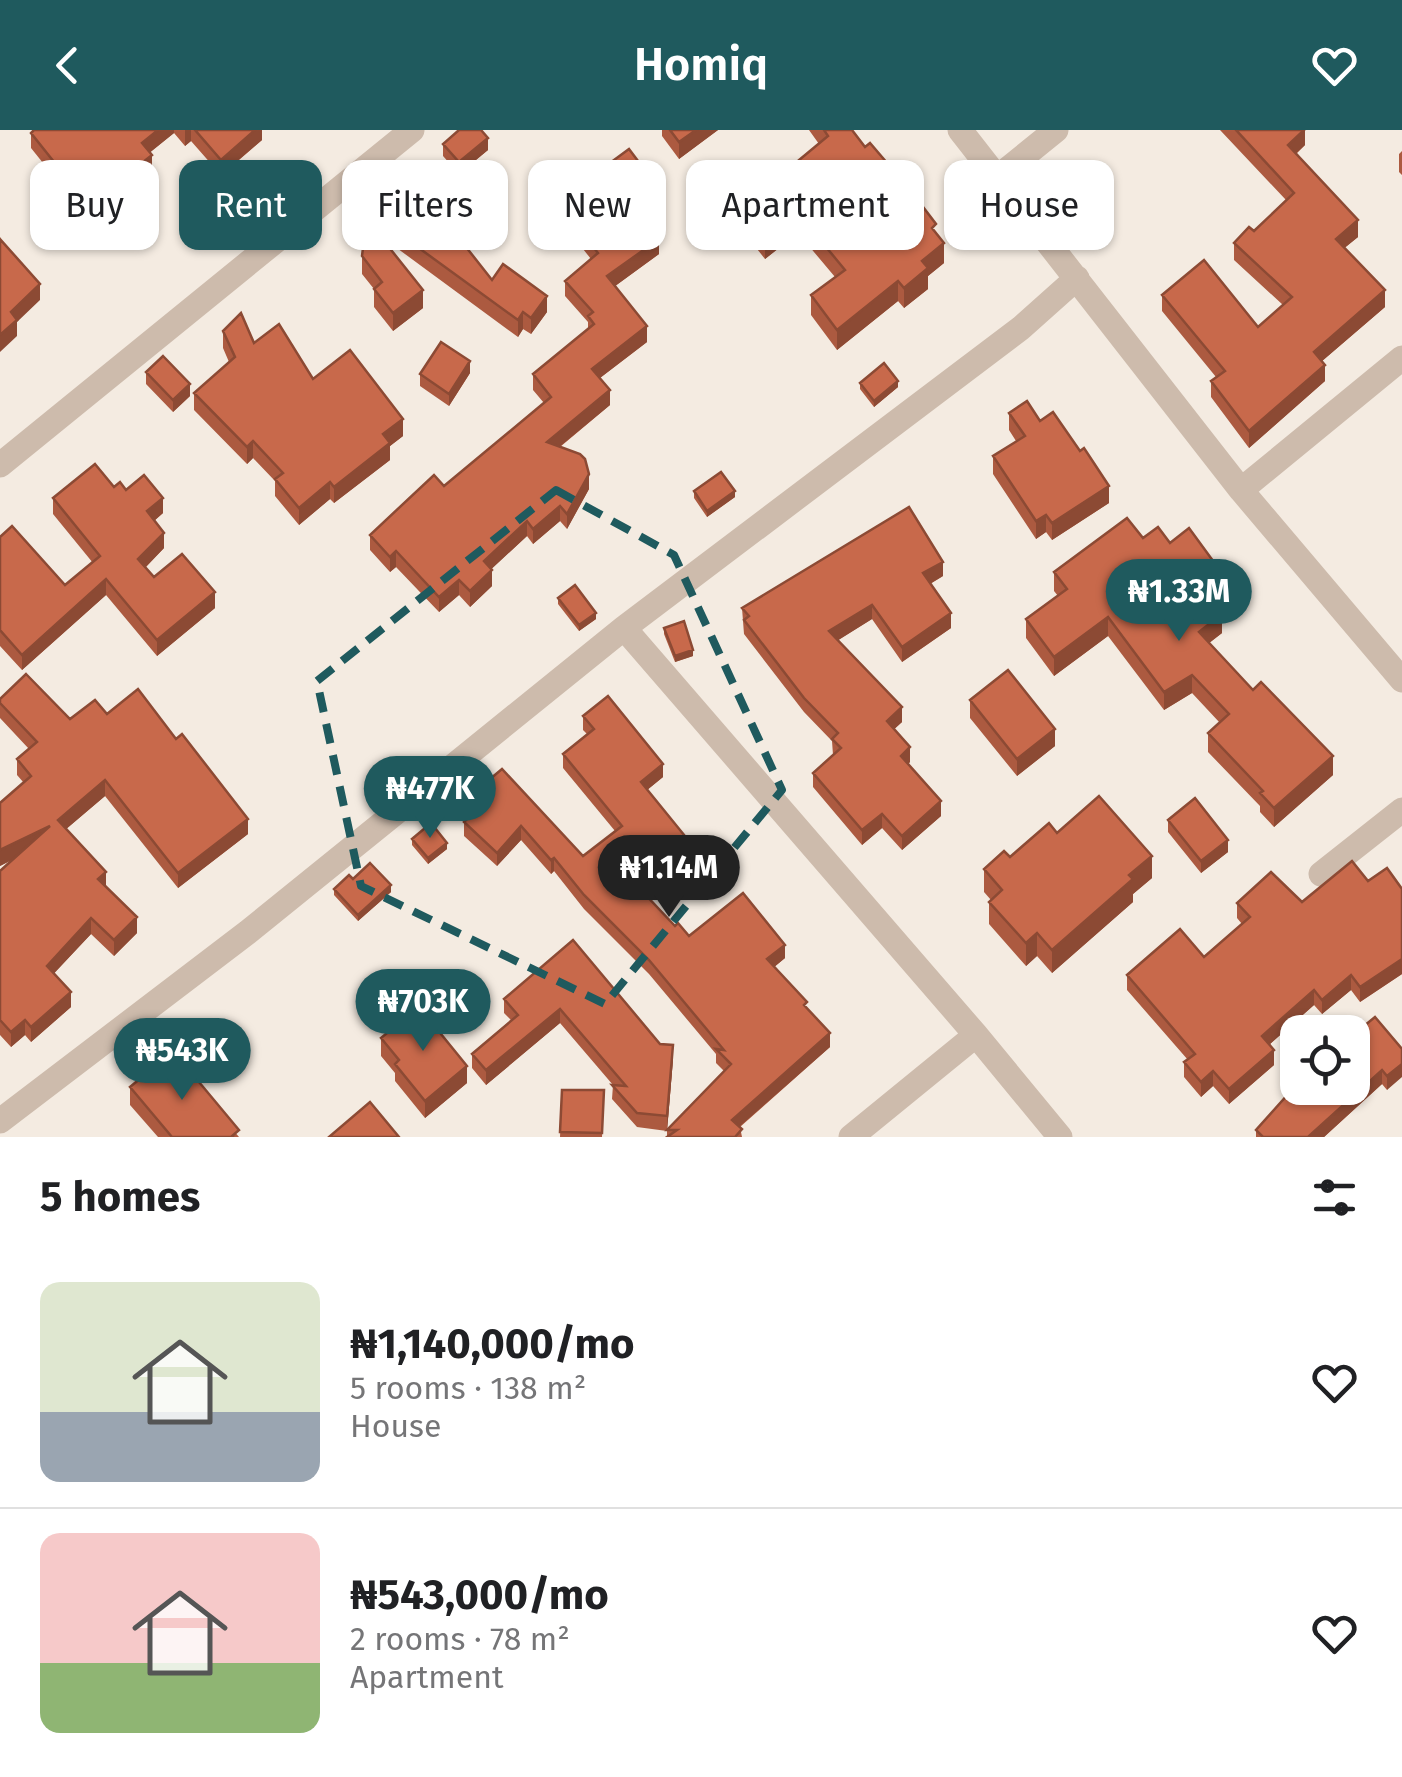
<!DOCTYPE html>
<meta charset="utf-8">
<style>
body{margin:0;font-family:"Fira Sans",sans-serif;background:#f2f2f2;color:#202124;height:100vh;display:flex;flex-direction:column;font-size:38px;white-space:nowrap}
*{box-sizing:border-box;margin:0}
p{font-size:32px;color:#757577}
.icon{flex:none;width:55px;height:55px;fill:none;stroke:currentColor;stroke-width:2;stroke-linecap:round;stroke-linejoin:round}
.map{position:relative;height:1007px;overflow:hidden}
.details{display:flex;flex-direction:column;background:#fff;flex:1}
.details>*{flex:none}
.guide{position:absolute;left:30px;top:30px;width:1342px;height:90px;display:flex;gap:20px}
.fabs{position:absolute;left:1280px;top:885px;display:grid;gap:20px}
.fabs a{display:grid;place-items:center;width:90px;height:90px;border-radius:20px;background:#fff;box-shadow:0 2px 8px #0004;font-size:50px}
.price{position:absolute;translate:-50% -85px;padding:0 22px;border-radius:35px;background:#1f5a5e;color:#fff;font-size:32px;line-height:65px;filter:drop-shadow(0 2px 5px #0008)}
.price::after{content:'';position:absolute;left:50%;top:60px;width:30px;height:22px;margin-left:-15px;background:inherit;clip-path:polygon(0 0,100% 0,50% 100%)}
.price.selected{background:#222;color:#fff}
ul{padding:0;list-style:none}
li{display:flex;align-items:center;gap:30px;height:250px;padding:0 40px}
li+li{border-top:2px solid #e0e0e0}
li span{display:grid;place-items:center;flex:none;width:280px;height:200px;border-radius:20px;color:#555}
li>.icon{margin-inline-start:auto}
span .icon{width:120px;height:120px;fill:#fffc;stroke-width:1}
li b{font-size:42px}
h2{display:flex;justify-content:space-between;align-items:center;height:120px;padding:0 40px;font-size:42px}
.chip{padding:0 35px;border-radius:20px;background:#fff;box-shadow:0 2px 8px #0004;font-size:35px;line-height:90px}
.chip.selected{background:#1f5a5e;color:#fff}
header{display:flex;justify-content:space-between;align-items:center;height:130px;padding:0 40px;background:#1f5a5e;color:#fff;font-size:45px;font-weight:600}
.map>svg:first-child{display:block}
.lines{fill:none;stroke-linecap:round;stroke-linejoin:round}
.minor{stroke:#cdbbac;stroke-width:25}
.wall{fill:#ac5a40}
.shaded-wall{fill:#8c4a34}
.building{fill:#c8694b;stroke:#8c4a34;stroke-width:2.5}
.marked{fill:none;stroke:#1f5a5e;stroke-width:8;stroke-dasharray:20 12;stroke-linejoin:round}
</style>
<header><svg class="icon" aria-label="back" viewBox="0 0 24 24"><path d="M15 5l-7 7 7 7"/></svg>Homiq<svg class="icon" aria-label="heart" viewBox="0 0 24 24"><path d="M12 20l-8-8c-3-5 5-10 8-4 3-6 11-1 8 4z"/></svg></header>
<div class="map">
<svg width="1402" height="1007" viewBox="0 0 1402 1007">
<rect width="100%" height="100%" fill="#f4ebe1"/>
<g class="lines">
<path class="minor" d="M 960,0 L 1241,360 L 1402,550
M 998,47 L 1056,0
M 0,335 L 412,0
M 1241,360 L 1402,228
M 624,498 L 976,905 L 1060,1007
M 1321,744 L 1402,680
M 0,991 L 248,802 L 624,498 L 1021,198 L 1077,148
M 851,1007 L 976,905"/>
</g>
<path class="wall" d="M 34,0 L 262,0 L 262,10 L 232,36 L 248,61 L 232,75 L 214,55 L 214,49 L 220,44 L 191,11 L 185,16 L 174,3 L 150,22 L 152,40 L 73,104 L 50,75 L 50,60 L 59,53 L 31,18 L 31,3 Z
M 662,0 L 718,0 L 679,29 L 662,6 Z
M 809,0 L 852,0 L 936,104 L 944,133 L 928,146 L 928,159 L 904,178 L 898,171 L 837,220 L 811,185 L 811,165 L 835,147 L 798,103 L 765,129 L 742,100 L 737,104 L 722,85 L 722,65 L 763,60 L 819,14 Z
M 1220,0 L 1305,0 L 1305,15 L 1296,24 L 1358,107 L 1344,118 L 1385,177 L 1322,231 L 1325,251 L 1249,318 L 1211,267 L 1211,251 L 1216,247 L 1162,181 L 1162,165 L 1258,197 L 1283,175 L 1234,130 L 1234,113 L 1254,101 L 1286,70 Z
M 443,14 L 488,20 L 459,44 L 443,26 Z
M 1402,21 L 1402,45 L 1399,42 L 1399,24 Z
M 595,44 L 662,78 L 646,90 L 659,124 L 615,156 L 647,212 L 600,248 L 610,275 L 560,317 L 589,359 L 567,399 L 560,391 L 533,414 L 527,406 L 491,439 L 492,456 L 470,477 L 459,465 L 439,482 L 396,437 L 390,442 L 370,420 L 370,405 L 444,356 L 544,273 L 533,260 L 533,244 L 588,199 L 588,192 L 565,166 L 565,151 L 591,129 L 563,94 L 563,79 L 595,55 Z
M 412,86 L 429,91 L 492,150 L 547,182 L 531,204 L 523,199 L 518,207 L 390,113 L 390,97 Z
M 362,126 L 423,178 L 393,201 L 374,177 L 374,159 L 362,144 Z
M 223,201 L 254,213 L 403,306 L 390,316 L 390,330 L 334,373 L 330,369 L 299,395 L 275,366 L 275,351 L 253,328 L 247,334 L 194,280 L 194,263 L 229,232 L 223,218 Z
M 146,242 L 190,266 L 173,282 L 146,254 Z
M 470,243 L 449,276 L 420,256 L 420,244 Z
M 860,253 L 898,257 L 874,277 L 860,259 Z
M 1009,283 L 1040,291 L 1109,373 L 1052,410 L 1046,402 L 1036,409 L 993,344 L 993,326 L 1016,311 L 1009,300 Z
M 114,357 L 126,360 L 163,383 L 154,391 L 164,418 L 145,438 L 154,447 L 215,478 L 157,526 L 106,465 L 22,540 L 0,516 L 0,407 L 65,455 L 93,433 L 53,384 L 53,368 Z
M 694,361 L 735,367 L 707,387 L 694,368 Z
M 1143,408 L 1170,413 L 1227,469 L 1217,477 L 1222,503 L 1209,513 L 1333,645 L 1274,697 L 1260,682 L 1260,676 L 1208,622 L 1208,603 L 1220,593 L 1192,563 L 1164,580 L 1108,506 L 1054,546 L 1026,508 L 1026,489 L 1058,466 L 1054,461 L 1054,442 Z
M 943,446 L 930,454 L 951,498 L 902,532 L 872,489 L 838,510 L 902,592 L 894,599 L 910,632 L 908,634 L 941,686 L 902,720 L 882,698 L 862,715 L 813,657 L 813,643 L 833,625 L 832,611 L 804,582 L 744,504 L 742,478 Z
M 558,468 L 596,489 L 579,501 L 558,474 Z
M 664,498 L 693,526 L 675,532 L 664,504 Z
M 0,569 L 70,589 L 107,584 L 248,704 L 178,758 L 105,666 L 66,699 L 137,803 L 114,826 L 91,804 L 54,843 L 71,877 L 31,912 L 25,905 L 11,917 L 0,905 L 0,741 L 13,729 L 0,736 L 24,653 L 17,645 L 17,629 L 29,619 L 0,588 Z
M 970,570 L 1055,616 L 1017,646 L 970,588 Z
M 583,586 L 663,647 L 647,660 L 689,725 L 680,732 L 680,745 L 650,770 L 675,796 L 689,806 L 785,828 L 774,837 L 807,878 L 830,917 L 740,997 L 742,1007 L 667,1007 L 667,1000 L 724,941 L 716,933 L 716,924 L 649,844 L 584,779 L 554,741 L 551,744 L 521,710 L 497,736 L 464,706 L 464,692 L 479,676 L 477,674 L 477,660 L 583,726 L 615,701 L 563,638 L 563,624 L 587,604 L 583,600 Z
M 1168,690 L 1228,722 L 1201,743 L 1168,702 Z
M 1057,703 L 1152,748 L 1133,764 L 1133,772 L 1052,843 L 1037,826 L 1026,836 L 989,794 L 989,772 L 991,770 L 984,762 L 984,739 Z
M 412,709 L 447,719 L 428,734 L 412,715 Z
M 353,749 L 391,762 L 358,791 L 334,765 L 334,759 Z
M 1368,751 L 1402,759 L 1402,844 L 1360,872 L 1351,860 L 1322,884 L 1314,875 L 1270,914 L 1274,935 L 1229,974 L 1213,956 L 1201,967 L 1184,947 L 1184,932 L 1188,930 L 1127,860 L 1127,845 L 1204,827 L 1242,794 L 1237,788 L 1237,773 L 1302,772 Z
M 573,810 L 673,929 L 667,1001 L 637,997 L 612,969 L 613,955 L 560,893 L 486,955 L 472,938 L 472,924 L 511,890 L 504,883 L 504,869 Z
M 1353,905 L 1402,919 L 1387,960 L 1382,954 L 1324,1007 L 1256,1007 L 1256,1000 L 1312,958 L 1354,920 Z
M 381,908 L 467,953 L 425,988 L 395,951 L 395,943 L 381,926 Z
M 185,944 L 239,1007 L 158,1007 L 130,975 L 130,957 Z
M 562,960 L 604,960 L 602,1007 L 560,1007 Z"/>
<path class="shaded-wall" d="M 158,0 L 174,0 L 174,3 L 142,29 L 142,13 Z
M 185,0 L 191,0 L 191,11 L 185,16 Z
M 255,0 L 262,0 L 262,10 L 221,45 L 221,30 Z
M 696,0 L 718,0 L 679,29 L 679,12 Z
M 1304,0 L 1305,0 L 1305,15 L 1288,31 L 1288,15 Z
M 488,8 L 488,20 L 459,44 L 459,32 Z
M 152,25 L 152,40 L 73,104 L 73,88 Z
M 248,55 L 248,61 L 232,75 L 232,69 Z
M 662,63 L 662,78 L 639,96 L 639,80 Z
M 742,80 L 742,100 L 737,104 L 737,84 Z
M 798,83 L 798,103 L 765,129 L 765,109 Z
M 1358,90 L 1358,107 L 1336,125 L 1336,109 Z
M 659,109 L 659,124 L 607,162 L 607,146 Z
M 944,113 L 944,133 L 928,146 L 928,159 L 904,178 L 904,158 L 922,131 Z
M 898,151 L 898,171 L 837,220 L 837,200 Z
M 40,154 L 40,170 L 17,192 L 17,206 L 0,222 L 0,205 L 11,182 Z
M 423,160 L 423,178 L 393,201 L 393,183 Z
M 1385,160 L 1385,177 L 1314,238 L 1314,222 Z
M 547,166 L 547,182 L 531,204 L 531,188 Z
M 523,182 L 523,199 L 518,207 L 518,190 Z
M 647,196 L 647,212 L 592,254 L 592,239 Z
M 470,231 L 470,243 L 449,276 L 449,264 Z
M 1325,235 L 1325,251 L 1249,318 L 1249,301 Z
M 898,251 L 898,257 L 874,277 L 874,271 Z
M 190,254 L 190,266 L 173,282 L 173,270 Z
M 610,260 L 610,275 L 547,327 L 547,312 Z
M 403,289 L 403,306 L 390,316 L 390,330 L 334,373 L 334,357 L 383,304 Z
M 253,311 L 253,328 L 247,334 L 247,317 Z
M 589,344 L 589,359 L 567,399 L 567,384 Z
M 330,352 L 330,369 L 299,395 L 299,378 Z
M 1109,356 L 1109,373 L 1052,410 L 1052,393 Z
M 735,361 L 735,367 L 707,387 L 707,381 Z
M 163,368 L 163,383 L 147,397 L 147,381 Z
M 560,376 L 560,391 L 533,414 L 533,399 Z
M 1046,385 L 1046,402 L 1036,409 L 1036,391 Z
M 527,391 L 527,406 L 484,446 L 484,431 Z
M 164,403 L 164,418 L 138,445 L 138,429 Z
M 396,421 L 396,437 L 390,442 L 390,427 Z
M 943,432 L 943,446 L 923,458 L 923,443 Z
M 492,440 L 492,456 L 470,477 L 470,461 Z
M 106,449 L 106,465 L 22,540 L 22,525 Z
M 459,450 L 459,465 L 439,482 L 439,467 Z
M 1227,450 L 1227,469 L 1208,484 L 1208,465 Z
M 215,462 L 215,478 L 157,526 L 157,510 Z
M 872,475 L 872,489 L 829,516 L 829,501 Z
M 596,483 L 596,489 L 579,501 L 579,495 Z
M 951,483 L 951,498 L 902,532 L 902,517 Z
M 1222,484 L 1222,503 L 1199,521 L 1199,502 Z
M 1108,487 L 1108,506 L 1054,546 L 1054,527 Z
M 693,520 L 693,526 L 675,532 L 675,526 Z
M 1192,545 L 1192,563 L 1164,580 L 1164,562 Z
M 902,577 L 902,592 L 887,606 L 887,591 Z
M 1055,599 L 1055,616 L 1017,646 L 1017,629 Z
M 910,617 L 910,632 L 901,640 L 901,626 Z
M 1333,626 L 1333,645 L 1274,697 L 1274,678 Z
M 663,634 L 663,647 L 641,665 L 641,652 Z
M 105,650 L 105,666 L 58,706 L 58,690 Z
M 941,671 L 941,686 L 902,720 L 902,706 Z
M 882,684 L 882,698 L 862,715 L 862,700 Z
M 248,689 L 248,704 L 178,758 L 178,743 Z
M 50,696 L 50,711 L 0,736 L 0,720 Z
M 521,696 L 521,710 L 497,736 L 497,723 Z
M 1228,710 L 1228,722 L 1201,743 L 1201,731 Z
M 689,711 L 689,725 L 680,732 L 680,745 L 643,776 L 643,762 L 674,724 Z
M 447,713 L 447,719 L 428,734 L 428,728 Z
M 1152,726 L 1152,748 L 1133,764 L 1133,772 L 1052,843 L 1052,820 L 1129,745 Z
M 554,728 L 554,741 L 551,744 L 551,730 Z
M 106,742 L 106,758 L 98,749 Z
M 391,755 L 391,762 L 358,791 L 358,785 Z
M 137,787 L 137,803 L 114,826 L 114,810 Z
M 91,788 L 91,804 L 47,851 L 47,836 Z
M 1037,803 L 1037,826 L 1026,836 L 1026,813 Z
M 785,815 L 785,828 L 767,843 L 767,829 Z
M 1402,829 L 1402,844 L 1360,872 L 1360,857 Z
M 1351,845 L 1351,860 L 1322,884 L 1322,870 Z
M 1314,860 L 1314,875 L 1262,921 L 1262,906 Z
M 71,862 L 71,877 L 31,912 L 31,897 Z
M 560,879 L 560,893 L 486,955 L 486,940 Z
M 25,890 L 25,905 L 11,917 L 11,902 Z
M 830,903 L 830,917 L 732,1003 L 732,990 Z
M 673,915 L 673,929 L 667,1001 L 667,986 Z
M 1274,920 L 1274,935 L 1229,974 L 1229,959 Z
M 1402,934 L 1402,947 L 1387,960 L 1387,946 Z
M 467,936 L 467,953 L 425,988 L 425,971 Z
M 1382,940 L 1382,954 L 1324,1007 L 1308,1007 Z
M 1213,941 L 1213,956 L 1201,967 L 1201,952 Z"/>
<path class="building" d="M 34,0 L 158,0 L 142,13 L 152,25 L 73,88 L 50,60 L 66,47 L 31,3 Z
M 195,0 L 255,0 L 221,30 Z
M 459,0 L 481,0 L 488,8 L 459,32 L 443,14 Z
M 670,0 L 696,0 L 679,12 Z
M 824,0 L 852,0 L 865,17 L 870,13 L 888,34 L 883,38 L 912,73 L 917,69 L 936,94 L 932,98 L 944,113 L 922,131 L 928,138 L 904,158 L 898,151 L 837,200 L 811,165 L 845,140 L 798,83 L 765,109 L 742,80 L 737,84 L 722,65 L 750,44 L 763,60 L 828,6 Z
M 1236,0 L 1304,0 L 1288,15 L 1358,90 L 1336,109 L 1385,160 L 1314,222 L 1325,235 L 1249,301 L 1211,251 L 1225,241 L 1162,165 L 1204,130 L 1258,197 L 1292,167 L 1234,113 L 1249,97 L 1254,101 L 1294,63 Z
M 629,19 L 662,63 L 639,80 L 659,109 L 607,146 L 647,196 L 592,239 L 610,260 L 547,312 L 580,324 L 585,329 L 589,344 L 567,384 L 560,376 L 533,399 L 527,391 L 484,431 L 492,440 L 470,461 L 459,450 L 439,467 L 396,421 L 390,427 L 370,405 L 434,345 L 444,356 L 551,267 L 533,244 L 594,194 L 588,186 L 593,182 L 565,151 L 598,123 L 563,79 L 600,51 L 595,44 Z
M 230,35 L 248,55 L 232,69 L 214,49 Z
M 420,80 L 429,91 L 434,87 L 439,92 L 444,89 L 492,150 L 503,134 L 547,166 L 531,188 L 523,182 L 518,190 L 390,97 L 409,82 L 412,86 Z
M 376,101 L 423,160 L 393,183 L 374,159 L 382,152 L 362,126 L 364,110 Z
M 0,109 L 40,154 L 11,182 L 17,190 L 0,205 Z
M 241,183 L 254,213 L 279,194 L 313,249 L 350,220 L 403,289 L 383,304 L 390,313 L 334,357 L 330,352 L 299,378 L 275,349 L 283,343 L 253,311 L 247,317 L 194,263 L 235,227 L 223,201 Z
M 441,212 L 470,231 L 449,264 L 420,244 Z
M 163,226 L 190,254 L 173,270 L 146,242 Z
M 884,233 L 898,251 L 874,271 L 860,253 Z
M 1027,271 L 1040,291 L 1053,282 L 1080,321 L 1084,318 L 1109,356 L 1052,393 L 1046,385 L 1036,391 L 993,326 L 1025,306 L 1009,283 Z
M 95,334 L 114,357 L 120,352 L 126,360 L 144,345 L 163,368 L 147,381 L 164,403 L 138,429 L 154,447 L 182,424 L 215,462 L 157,510 L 106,449 L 22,525 L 0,500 L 0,407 L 12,396 L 65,455 L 100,426 L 53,368 Z
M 721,342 L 735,361 L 707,381 L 694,361 Z
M 909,377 L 943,432 L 923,443 L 951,483 L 902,517 L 872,475 L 829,501 L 902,577 L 887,591 L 910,617 L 901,626 L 941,671 L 902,706 L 882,684 L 862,700 L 813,643 L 841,618 L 832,609 L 838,603 L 804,568 L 744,490 L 749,486 L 742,478 Z
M 1127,388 L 1143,408 L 1158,397 L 1170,413 L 1189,398 L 1227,450 L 1208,465 L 1222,484 L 1199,502 L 1253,560 L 1261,552 L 1333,626 L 1274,678 L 1260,663 L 1263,661 L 1208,603 L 1229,584 L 1192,545 L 1164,562 L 1108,487 L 1054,527 L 1026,489 L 1067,459 L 1054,442 Z
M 575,455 L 596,483 L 579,495 L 558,468 Z
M 684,491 L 693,520 L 675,526 L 664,498 Z
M 1008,540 L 1055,599 L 1017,629 L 970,570 Z
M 26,544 L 70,589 L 95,570 L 107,584 L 138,559 L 176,609 L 182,604 L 248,689 L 178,743 L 105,650 L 58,690 L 106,742 L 98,749 L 137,787 L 114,810 L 91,788 L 47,836 L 71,862 L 31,897 L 25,890 L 11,902 L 0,890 L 0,741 L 50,696 L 0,720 L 0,673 L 31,646 L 17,629 L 37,612 L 0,573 L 0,569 Z
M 608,566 L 663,634 L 641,652 L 689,711 L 674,724 L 680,732 L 643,762 L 675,796 L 678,793 L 689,806 L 743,763 L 785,815 L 767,829 L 807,872 L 804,875 L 830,903 L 732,990 L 742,999 L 735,1007 L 667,1007 L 677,1000 L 667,1000 L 731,934 L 716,919 L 724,920 L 649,830 L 584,765 L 554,728 L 551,730 L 521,696 L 497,723 L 464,692 L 486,670 L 477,660 L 502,639 L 583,726 L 622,696 L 563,624 L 594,599 L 583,586 Z
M 1099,666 L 1152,726 L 1129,745 L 1133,749 L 1052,820 L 1037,803 L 1026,813 L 989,772 L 1002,760 L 984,739 L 1004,721 L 1010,727 L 1049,693 L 1057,703 Z
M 1195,668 L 1228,710 L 1201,731 L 1168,690 Z
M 431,693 L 447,713 L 428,728 L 412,709 Z
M 1352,731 L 1368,751 L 1387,738 L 1402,759 L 1402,829 L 1360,857 L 1351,845 L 1322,870 L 1314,860 L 1262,906 L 1274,920 L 1229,959 L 1213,941 L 1201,952 L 1184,932 L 1195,924 L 1127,845 L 1180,799 L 1204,827 L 1250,787 L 1237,773 L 1271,742 L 1302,772 Z
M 370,733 L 391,755 L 358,785 L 334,759 L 349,745 L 353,749 Z
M 573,810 L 660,914 L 673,915 L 667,986 L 637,983 L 612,955 L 626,956 L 560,879 L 486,940 L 472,924 L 518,885 L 504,869 Z
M 419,877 L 467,936 L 425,971 L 395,934 L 399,930 L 381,908 Z
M 1375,887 L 1402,919 L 1402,934 L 1387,946 L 1382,940 L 1308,1007 L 1263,1007 L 1256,1000 L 1298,953 L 1298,958 L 1352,958 L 1352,922 L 1361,914 L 1353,905 Z
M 169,925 L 185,944 L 189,940 L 239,1000 L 232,1006 L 233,1007 L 172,1007 L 130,957 Z
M 562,960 L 604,960 L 602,1003 L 560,1002 Z
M 370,972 L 399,1007 L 329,1007 Z"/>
<path class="marked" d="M 556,360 L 674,425 L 782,660 L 605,874 L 361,756 L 317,551 Z"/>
</svg>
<div class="fabs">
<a><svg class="icon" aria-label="locate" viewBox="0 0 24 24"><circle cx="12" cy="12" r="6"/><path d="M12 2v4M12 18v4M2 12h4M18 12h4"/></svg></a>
</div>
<b class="price" style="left:1179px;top:514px">₦1.33M</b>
<b class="price" style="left:430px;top:711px">₦477K</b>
<b class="price selected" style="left:669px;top:790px">₦1.14M</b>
<b class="price" style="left:423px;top:924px">₦703K</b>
<b class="price" style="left:182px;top:973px">₦543K</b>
<div class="guide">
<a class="chip">Buy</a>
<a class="chip selected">Rent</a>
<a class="chip">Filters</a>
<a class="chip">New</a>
<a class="chip">Apartment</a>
<a class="chip">House</a>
</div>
</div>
<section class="details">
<h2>5 homes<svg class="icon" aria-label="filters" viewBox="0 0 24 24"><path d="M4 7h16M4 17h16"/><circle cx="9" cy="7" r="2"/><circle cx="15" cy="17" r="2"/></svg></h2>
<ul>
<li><span style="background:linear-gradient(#dfe7d0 65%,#9aa5b1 0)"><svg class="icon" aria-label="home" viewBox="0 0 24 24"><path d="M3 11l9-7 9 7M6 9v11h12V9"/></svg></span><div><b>₦1,140,000/mo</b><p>5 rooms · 138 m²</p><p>House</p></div><svg class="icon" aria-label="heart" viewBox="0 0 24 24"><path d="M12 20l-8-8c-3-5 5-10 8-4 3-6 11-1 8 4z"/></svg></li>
<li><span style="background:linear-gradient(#f6c9c9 65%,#8fb573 0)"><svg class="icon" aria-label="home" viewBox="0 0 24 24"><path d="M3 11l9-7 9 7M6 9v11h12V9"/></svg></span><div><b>₦543,000/mo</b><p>2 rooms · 78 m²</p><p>Apartment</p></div><svg class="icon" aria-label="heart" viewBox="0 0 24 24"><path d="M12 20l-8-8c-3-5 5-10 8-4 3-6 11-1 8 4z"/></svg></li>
</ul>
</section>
